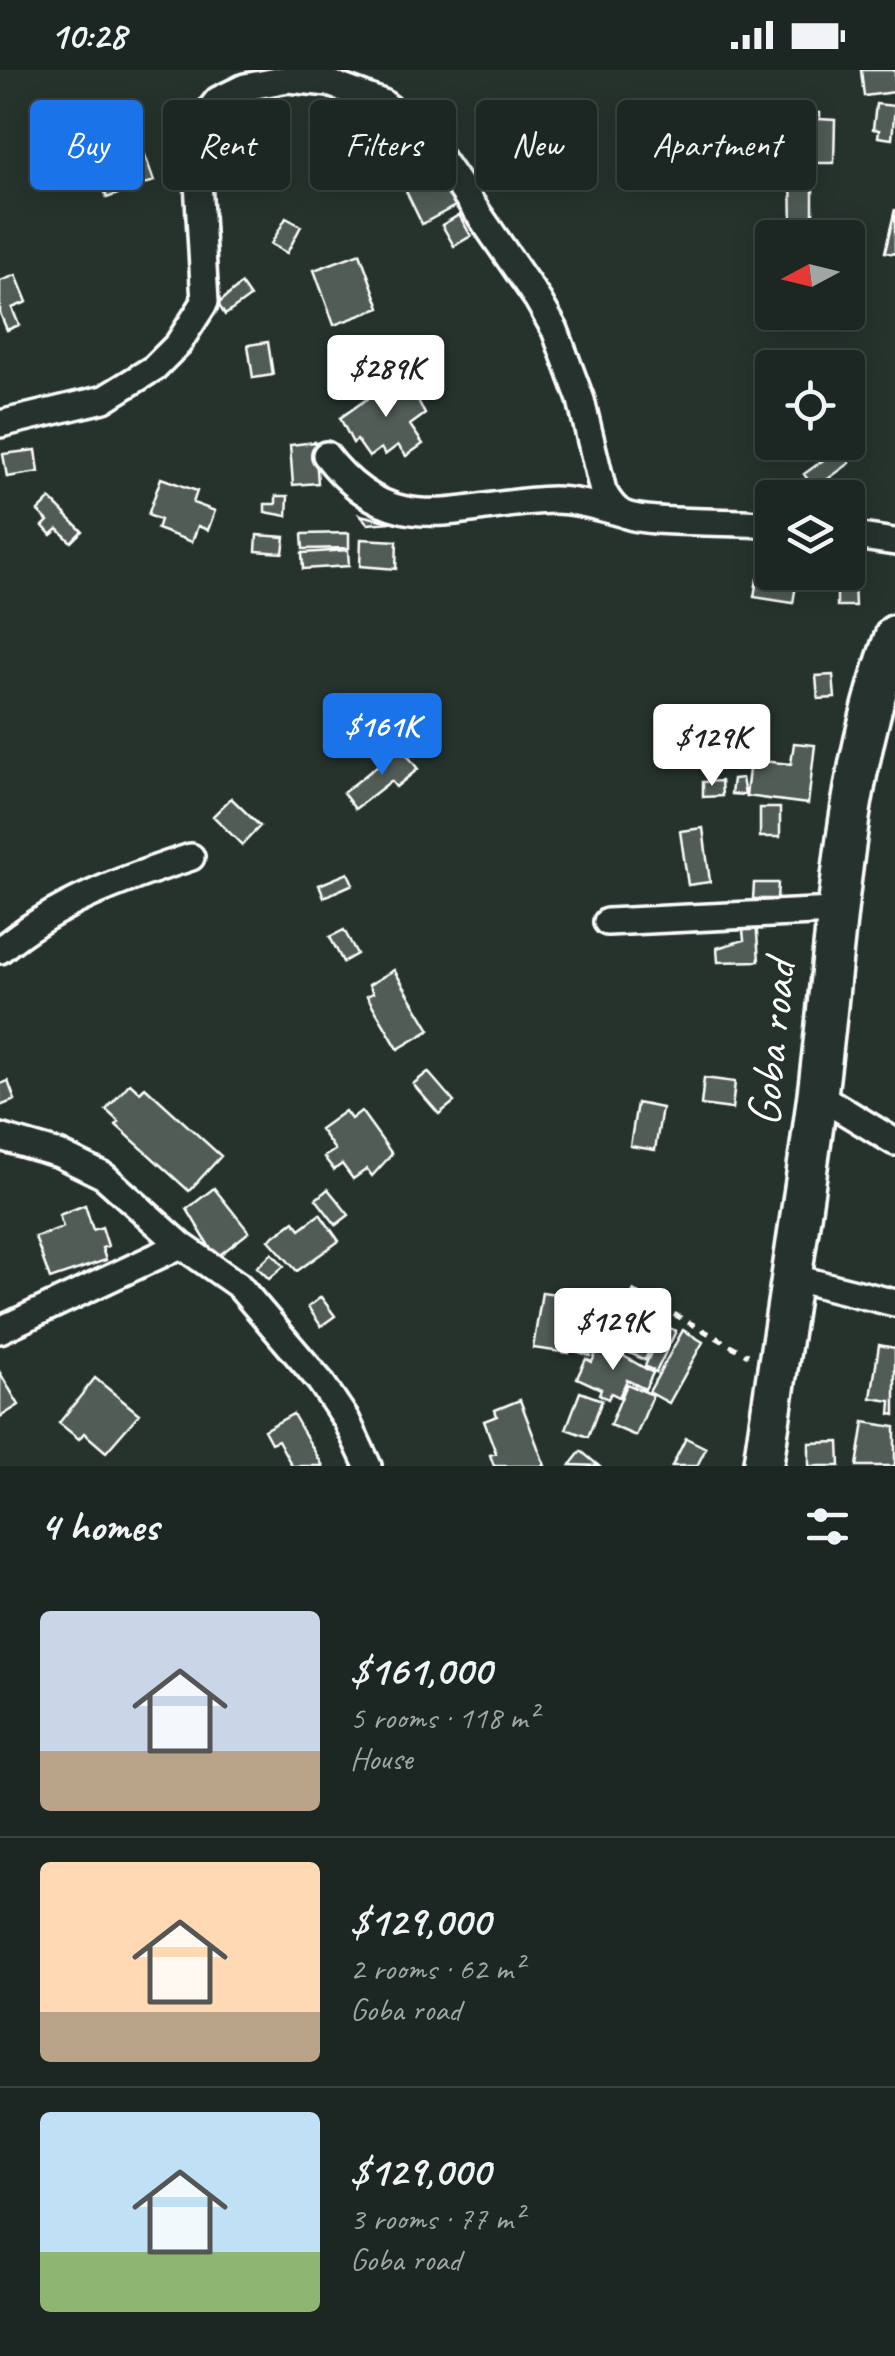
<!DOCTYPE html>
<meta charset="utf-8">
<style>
body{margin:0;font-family:Caveat,sans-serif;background:#29322f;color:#f1f3f6;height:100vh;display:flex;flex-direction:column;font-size:38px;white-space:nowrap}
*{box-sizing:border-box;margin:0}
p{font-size:32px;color:#a0a5a5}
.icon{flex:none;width:55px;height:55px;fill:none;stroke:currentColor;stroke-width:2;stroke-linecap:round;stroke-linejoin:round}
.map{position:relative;height:1396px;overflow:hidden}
.side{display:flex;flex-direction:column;background:#1c2622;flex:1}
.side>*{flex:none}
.top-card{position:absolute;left:30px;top:30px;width:835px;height:90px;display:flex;gap:20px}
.needle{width:65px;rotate:263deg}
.tools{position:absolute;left:755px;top:150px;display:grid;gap:20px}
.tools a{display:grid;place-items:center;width:110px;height:110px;border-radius:10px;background:#1c2622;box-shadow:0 5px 25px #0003,0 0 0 2px #3a4340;font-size:50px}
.price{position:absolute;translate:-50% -85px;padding:0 22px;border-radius:10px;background:#fff;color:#222;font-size:32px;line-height:65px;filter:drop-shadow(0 2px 5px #0008)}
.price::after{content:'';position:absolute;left:50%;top:60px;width:30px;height:22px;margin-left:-15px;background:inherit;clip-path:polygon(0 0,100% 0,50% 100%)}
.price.on{background:#1a73e8;color:#fff}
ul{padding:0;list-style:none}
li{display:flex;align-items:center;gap:30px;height:250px;padding:0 40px}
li+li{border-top:2px solid #3a4340}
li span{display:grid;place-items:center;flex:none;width:280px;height:200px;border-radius:10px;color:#555}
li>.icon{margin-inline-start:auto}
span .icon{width:120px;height:120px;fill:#fffc;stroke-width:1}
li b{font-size:42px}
h2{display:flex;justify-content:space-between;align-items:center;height:120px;padding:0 40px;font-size:42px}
.chip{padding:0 35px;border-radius:10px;background:#1c2622;box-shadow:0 5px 25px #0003,0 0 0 2px #3a4340;font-size:35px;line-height:90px}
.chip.on{background:#1a73e8;color:#fff}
.status{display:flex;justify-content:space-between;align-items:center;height:70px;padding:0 50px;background:#1c2622;direction:ltr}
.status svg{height:28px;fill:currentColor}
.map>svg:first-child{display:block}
.building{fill:#515c57;stroke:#fff;stroke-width:2.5}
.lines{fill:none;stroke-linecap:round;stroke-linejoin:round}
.street-casing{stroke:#fff;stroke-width:32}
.secondary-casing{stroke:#fff;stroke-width:45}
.path{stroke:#fff;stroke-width:5;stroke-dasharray:8 8;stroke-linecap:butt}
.street{stroke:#26332d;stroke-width:25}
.secondary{stroke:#26332d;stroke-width:38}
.labels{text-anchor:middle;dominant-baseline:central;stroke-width:10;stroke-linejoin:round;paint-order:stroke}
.street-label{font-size:48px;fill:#fff;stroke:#26332d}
</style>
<div class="status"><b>10:28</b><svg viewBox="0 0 49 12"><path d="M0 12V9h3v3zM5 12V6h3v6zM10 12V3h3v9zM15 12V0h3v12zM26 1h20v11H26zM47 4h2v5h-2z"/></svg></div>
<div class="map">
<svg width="895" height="1396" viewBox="0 0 895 1396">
<rect width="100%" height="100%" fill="#26332d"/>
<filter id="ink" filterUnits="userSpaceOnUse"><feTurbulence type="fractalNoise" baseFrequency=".01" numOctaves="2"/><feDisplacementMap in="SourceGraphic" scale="20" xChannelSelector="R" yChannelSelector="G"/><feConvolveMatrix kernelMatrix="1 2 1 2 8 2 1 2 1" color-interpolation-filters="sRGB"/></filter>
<g filter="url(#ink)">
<path class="building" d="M 861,0 L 895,0 L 895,22 L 864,26 Z
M 876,34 L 895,36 L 892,69 L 878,67 L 879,60 L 873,59 Z
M 794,42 L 820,43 L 820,49 L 835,50 L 834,93 L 793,93 Z
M 141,74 L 154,111 L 107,128 L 94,91 Z
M 791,100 L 813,100 L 813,161 L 792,161 Z
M 441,104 L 457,135 L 422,154 L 406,121 Z
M 895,139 L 895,184 L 885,182 Z
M 459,145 L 471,166 L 454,176 L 442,155 Z
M 286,148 L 301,156 L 287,183 L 271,174 Z
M 859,148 L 866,176 L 848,181 L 848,168 L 835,168 L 832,155 Z
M 360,183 L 380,238 L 334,255 L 314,200 Z
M 16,205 L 27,232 L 12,238 L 19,255 L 7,260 L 0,243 L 0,211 Z
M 241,214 L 250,227 L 225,245 L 218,234 Z
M 268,272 L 273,305 L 253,308 L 248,275 Z
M 407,308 L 425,344 L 410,355 L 423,374 L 406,386 L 398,375 L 385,385 L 381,378 L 369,387 L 357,370 L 353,373 L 340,348 L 391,312 L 395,318 Z
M 315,372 L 318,413 L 293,415 L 290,375 Z
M 840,378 L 850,393 L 814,419 L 804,404 Z
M 36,380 L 39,402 L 7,407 L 3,384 Z
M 161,408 L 197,421 L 193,433 L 215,441 L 208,460 L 198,456 L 192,472 L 157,459 L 160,450 L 148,445 Z
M 276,426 L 288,426 L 287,446 L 265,442 L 265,434 L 276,434 Z
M 50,429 L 82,461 L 71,472 L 58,459 L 51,465 L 43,456 L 48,451 L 38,441 Z
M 360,445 L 391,452 L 368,454 Z
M 349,463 L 349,478 L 303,479 L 302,464 Z
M 257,465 L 285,467 L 283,483 L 256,481 Z
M 361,469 L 397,471 L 396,499 L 360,496 Z
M 348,480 L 349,496 L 303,499 L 302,483 Z
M 757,509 L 796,515 L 793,533 L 754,527 Z
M 837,510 L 854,510 L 855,536 L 837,536 Z
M 833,605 L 835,628 L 818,629 L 816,606 Z
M 708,666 L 724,667 L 722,683 L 706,681 Z
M 794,673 L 815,675 L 808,734 L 746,726 L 750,690 L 791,694 Z
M 401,677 L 418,699 L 396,717 L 391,711 L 355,739 L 343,723 Z
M 742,708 L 745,725 L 731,724 L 733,709 Z
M 721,711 L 722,726 L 703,727 L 703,712 Z
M 231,728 L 260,756 L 242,775 L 213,746 Z
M 760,738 L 780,738 L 780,767 L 760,767 Z
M 703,758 L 710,812 L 688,815 L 680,761 Z
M 348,803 L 353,814 L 324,827 L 319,815 Z
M 754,813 L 778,813 L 777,829 L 753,829 Z
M 756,850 L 759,891 L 718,892 L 717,878 L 744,870 L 742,851 Z
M 344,860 L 357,884 L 343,892 L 330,867 Z
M 394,900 L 430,960 L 398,979 L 367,926 L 373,923 L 369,915 Z
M 428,1002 L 454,1032 L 439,1044 L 413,1014 Z
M 704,1008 L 735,1012 L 732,1039 L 701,1035 Z
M 8,1011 L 15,1030 L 0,1036 L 0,1014 Z
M 130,1013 L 140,1022 L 145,1017 L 221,1086 L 189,1121 L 116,1055 L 119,1052 L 106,1040 Z
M 637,1033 L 662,1038 L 655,1080 L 630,1076 Z
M 345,1041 L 351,1049 L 361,1041 L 392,1084 L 372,1106 L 367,1099 L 353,1109 L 342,1094 L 334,1100 L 324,1087 L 335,1080 L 320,1059 Z
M 214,1118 L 249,1162 L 216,1188 L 187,1139 Z
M 328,1119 L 349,1145 L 336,1155 L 316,1129 Z
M 85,1135 L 93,1160 L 102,1157 L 108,1176 L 102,1178 L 106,1190 L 50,1209 L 35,1167 L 63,1157 L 59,1145 Z
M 320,1144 L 339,1171 L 297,1201 L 269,1170 L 294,1151 L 300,1159 Z
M 272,1183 L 284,1196 L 269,1209 L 257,1197 Z
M 542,1222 L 577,1227 L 569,1283 L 533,1278 Z
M 321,1227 L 335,1246 L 321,1256 L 308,1237 Z
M 629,1233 L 663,1249 L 645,1290 L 610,1274 Z
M 589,1240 L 606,1247 L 590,1286 L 573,1280 Z
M 664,1255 L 676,1261 L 656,1302 L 645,1296 Z
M 683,1260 L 703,1272 L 669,1333 L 649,1322 Z
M 879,1275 L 895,1278 L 895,1345 L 890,1344 L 891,1331 L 871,1328 Z
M 608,1277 L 653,1303 L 645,1319 L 627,1310 L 619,1327 L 611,1323 L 608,1329 L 599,1324 L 601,1319 L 577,1308 L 586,1289 L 592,1292 L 598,1278 L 606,1281 Z
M 0,1303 L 19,1335 L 0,1347 Z
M 95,1308 L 139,1344 L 106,1382 L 84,1363 L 79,1369 L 59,1353 Z
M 627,1314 L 653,1325 L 636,1366 L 610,1355 Z
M 580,1322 L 602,1330 L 588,1367 L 566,1359 Z
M 520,1330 L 545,1396 L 494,1396 L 490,1385 L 496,1383 L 484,1351 L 497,1346 L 495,1340 Z
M 293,1344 L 323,1396 L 292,1396 L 278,1370 L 271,1373 L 264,1360 Z
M 864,1352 L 895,1357 L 895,1396 L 857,1396 Z
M 686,1368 L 706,1378 L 697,1396 L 672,1396 Z
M 839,1372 L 840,1396 L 809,1396 L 809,1373 Z
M 581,1381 L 599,1396 L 570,1395 Z"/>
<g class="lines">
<defs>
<path id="street" d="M 0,354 L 104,329 L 154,298 L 178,274 L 205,232 L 198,111 L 207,44 L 218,30 L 245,17 L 288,9 L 329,13 L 383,33 L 425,66 L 538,230 L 555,260 L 581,330 L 603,421 C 608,430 614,440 624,444 C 646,455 738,450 772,455
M 326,385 C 396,476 462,432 553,430 C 576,430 599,437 621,443
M 848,465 L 895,472
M 607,852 L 834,841
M 0,880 C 55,833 124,809 191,787
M 818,1025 L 895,1072
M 0,1067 L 59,1084 L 104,1106 L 181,1175 L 238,1215 L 320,1311 L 347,1351 L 368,1396
M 791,1207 L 895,1233
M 0,1260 L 181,1175"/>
<path id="secondary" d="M 763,1396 C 781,1273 801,1151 817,1028 C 838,869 839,718 895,565"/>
</defs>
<use href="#street" class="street-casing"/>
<use href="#secondary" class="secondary-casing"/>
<path class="path" d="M 632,1221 L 748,1285"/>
<use href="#street" class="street"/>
<use href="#secondary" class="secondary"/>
</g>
</g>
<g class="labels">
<g class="street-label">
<text transform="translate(771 973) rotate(-84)">Goba road</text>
</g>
</g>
</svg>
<div class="tools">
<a><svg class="needle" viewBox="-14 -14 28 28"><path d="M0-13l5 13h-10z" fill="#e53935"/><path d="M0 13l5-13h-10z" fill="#a0a5a5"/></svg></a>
<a><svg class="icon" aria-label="locate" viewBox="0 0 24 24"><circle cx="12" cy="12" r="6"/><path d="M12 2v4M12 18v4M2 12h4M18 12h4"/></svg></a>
<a><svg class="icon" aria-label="layers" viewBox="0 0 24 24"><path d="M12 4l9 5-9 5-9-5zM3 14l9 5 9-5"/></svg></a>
</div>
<b class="price" style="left:386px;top:350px">$289K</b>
<b class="price on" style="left:382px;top:708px">$161K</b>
<b class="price" style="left:712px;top:719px">$129K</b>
<b class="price" style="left:613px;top:1303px">$129K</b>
<div class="top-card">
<a class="chip on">Buy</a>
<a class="chip">Rent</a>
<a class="chip">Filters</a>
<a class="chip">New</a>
<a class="chip">Apartment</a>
</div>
</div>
<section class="side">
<h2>4 homes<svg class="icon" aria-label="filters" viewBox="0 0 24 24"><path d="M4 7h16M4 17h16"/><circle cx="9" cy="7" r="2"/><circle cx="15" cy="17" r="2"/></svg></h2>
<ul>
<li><span style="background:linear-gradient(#c9d6e8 70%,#b9a48a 0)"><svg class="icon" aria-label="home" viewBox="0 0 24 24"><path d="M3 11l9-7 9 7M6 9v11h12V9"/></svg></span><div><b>$161,000</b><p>5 rooms · 118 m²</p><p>House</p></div></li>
<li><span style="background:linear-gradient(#ffd9b3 75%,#b9a48a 0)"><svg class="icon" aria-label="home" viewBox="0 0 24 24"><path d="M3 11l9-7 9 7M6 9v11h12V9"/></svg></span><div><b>$129,000</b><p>2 rooms · 62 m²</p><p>Goba road</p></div></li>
<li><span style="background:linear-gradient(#bfe0f5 70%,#8fb573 0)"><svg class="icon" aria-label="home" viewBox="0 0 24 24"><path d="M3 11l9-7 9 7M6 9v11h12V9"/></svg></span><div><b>$129,000</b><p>3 rooms · 77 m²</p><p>Goba road</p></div></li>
</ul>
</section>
